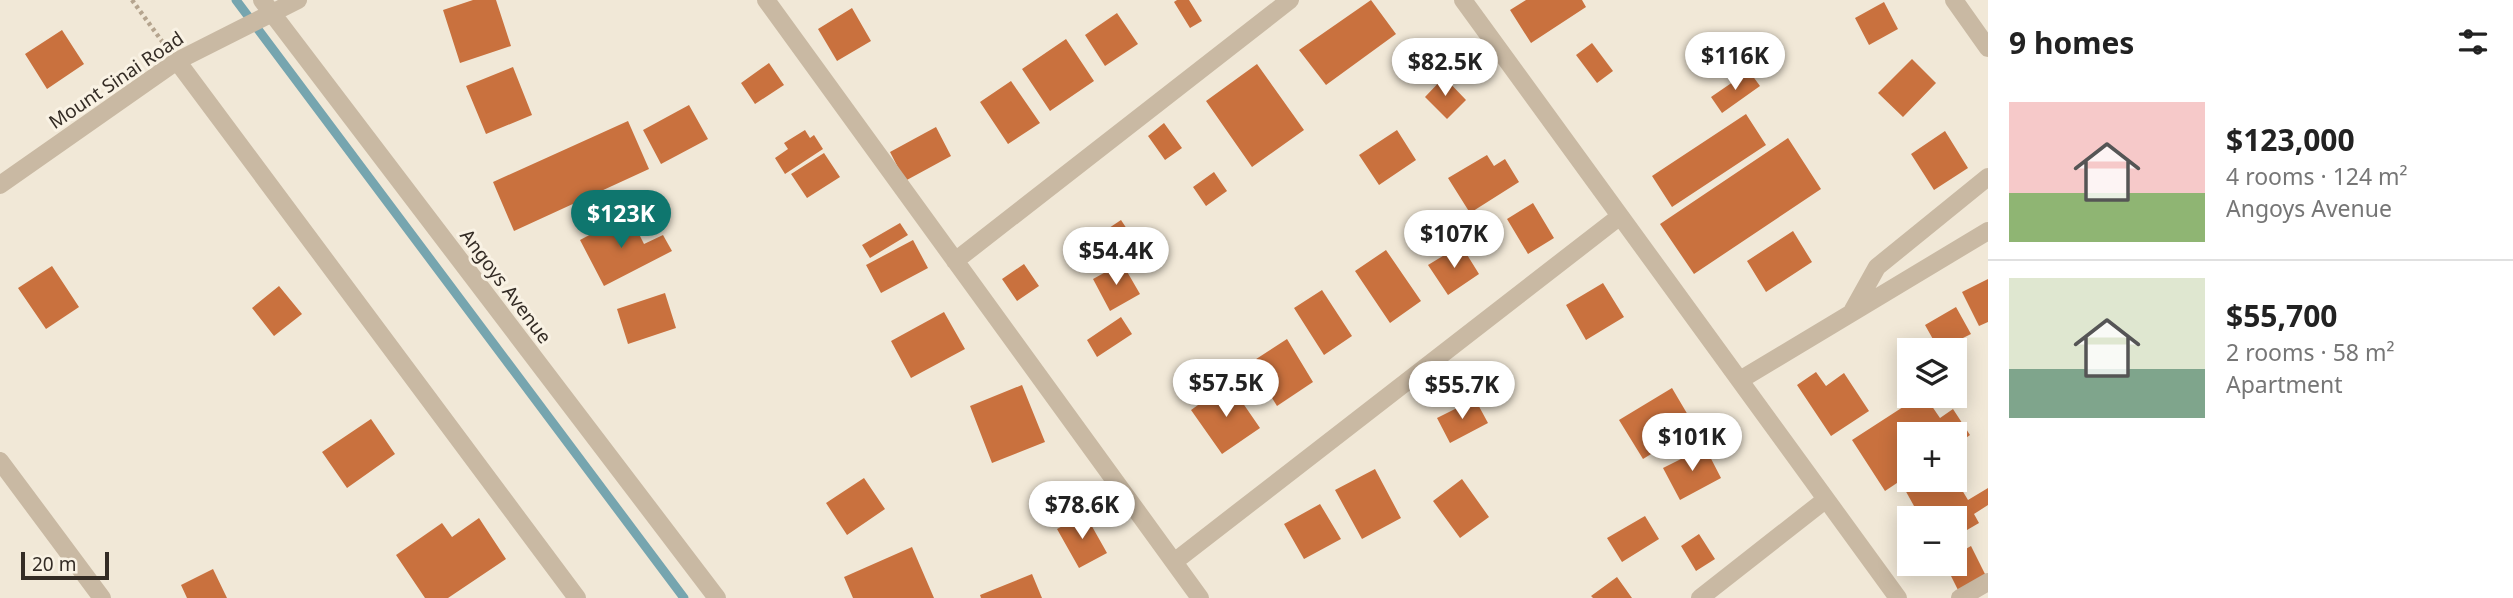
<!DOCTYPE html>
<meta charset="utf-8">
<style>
body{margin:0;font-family:"Noto Sans",sans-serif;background:#f6f6f6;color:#222;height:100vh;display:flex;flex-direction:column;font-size:26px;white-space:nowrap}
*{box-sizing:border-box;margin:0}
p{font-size:23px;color:#767676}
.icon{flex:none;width:38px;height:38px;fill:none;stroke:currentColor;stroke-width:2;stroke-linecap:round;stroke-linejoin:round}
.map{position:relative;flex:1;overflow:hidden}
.panel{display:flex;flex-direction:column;background:#fff;width:525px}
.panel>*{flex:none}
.controls{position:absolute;left:1897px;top:338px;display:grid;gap:14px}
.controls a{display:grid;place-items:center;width:70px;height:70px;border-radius:0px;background:#fff;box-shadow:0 4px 18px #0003;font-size:35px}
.scale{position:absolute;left:21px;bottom:18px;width:88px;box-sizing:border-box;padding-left:7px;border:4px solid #342c25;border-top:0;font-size:19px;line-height:24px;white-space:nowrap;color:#342c25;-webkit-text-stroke:5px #f9f2e4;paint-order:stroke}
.price{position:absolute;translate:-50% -60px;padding:0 16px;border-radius:24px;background:#fff;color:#222;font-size:23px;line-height:46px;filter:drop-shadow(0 2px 4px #0008)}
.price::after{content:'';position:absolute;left:50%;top:42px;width:21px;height:16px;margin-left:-10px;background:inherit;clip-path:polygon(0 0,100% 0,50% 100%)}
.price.on{background:#0f766e;color:#fff}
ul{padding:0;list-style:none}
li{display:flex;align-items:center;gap:21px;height:175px;padding:0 21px}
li+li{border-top:2px solid #e0e0e0}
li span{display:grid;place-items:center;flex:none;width:196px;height:140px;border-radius:0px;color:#555}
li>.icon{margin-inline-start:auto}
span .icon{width:84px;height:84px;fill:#fffc;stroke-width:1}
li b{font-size:30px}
h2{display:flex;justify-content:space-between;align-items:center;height:84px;padding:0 21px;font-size:30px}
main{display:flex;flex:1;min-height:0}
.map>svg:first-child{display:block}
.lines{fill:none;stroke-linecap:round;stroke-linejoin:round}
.stream{stroke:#76a5af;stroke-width:9}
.building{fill:#c9713e}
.path{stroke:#b5a48e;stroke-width:4.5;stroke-dasharray:3.5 3.5;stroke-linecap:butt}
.minor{stroke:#c9b9a3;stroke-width:18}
.labels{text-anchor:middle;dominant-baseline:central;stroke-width:6;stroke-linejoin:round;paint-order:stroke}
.street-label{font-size:19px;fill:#342c25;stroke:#f9f2e4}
</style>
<main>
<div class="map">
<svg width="1988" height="598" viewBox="0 0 1988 598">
<rect width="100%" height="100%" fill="#f1e8d7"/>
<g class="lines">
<path class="stream" d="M 236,0 L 684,598"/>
</g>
<path class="building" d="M 473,0 L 496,0 L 511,46 L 460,63 L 443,10 Z
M 1177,0 L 1189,0 L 1202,21 L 1190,28 L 1174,2 Z
M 1371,0 L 1396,34 L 1326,85 L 1299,50 Z
M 1526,0 L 1582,0 L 1586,7 L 1531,43 L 1510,10 Z
M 1884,2 L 1898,29 L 1869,45 L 1855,18 Z
M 852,8 L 871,41 L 837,61 L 818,29 Z
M 1117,13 L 1138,44 L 1105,66 L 1085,35 Z
M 62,30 L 84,64 L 47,89 L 25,54 Z
M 1066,39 L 1094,81 L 1050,111 L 1022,69 Z
M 1592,43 L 1613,71 L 1597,83 L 1576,55 Z
M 1912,59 L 1936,83 L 1903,117 L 1878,93 Z
M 769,63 L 784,85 L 755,104 L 741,83 Z
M 1257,64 L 1304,130 L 1252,167 L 1206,101 Z
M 513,67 L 532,115 L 486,134 L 466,86 Z
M 1749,71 L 1760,86 L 1722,113 L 1711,97 Z
M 1444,77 L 1466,100 L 1447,119 L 1425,97 Z
M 1011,81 L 1040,123 L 1008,144 L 980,102 Z
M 689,105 L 708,139 L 661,164 L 643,130 Z
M 1746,114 L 1766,145 L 1672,207 L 1652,176 Z
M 628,121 L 649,169 L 514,231 L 493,182 Z
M 1164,123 L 1182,148 L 1165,160 L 1148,136 Z
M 936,127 L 951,156 L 905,181 L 890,152 Z
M 805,130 L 810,138 L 814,135 L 823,149 L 785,174 L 775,158 L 788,149 L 784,143 Z
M 1397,130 L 1416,160 L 1379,185 L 1359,155 Z
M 1945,131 L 1968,168 L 1934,190 L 1911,154 Z
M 1788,138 L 1821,189 L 1694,274 L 1660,224 Z
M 824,153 L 840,177 L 807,198 L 791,174 Z
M 1487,155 L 1494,166 L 1505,159 L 1519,182 L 1470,213 L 1448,178 Z
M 1214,172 L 1227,191 L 1206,206 L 1193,187 Z
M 1533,203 L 1554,238 L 1528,254 L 1507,219 Z
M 629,214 L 644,244 L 663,235 L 672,251 L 604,286 L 580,240 Z
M 1121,220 L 1135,241 L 1102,262 L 1088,242 Z
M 900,223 L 908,235 L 870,258 L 862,245 Z
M 1793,231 L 1812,262 L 1766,292 L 1747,261 Z
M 913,240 L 928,268 L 881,293 L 866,265 Z
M 1461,245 L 1479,274 L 1448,295 L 1428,265 Z
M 1386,250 L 1421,301 L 1390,323 L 1355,271 Z
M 1122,263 L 1140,294 L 1110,311 L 1093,279 Z
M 1024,264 L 1039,286 L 1017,301 L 1002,279 Z
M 52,266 L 79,307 L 46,329 L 18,288 Z
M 1988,279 L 1988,322 L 1979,326 L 1962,292 Z
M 1603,283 L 1624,317 L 1586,340 L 1566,305 Z
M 279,286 L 302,314 L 274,336 L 252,308 Z
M 1322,290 L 1352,336 L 1324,355 L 1294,308 Z
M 665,293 L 676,328 L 628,344 L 617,309 Z
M 1956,307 L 1971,334 L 1939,350 L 1925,325 Z
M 944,312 L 965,349 L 911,378 L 891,341 Z
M 1121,317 L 1132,334 L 1097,357 L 1087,340 Z
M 1287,339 L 1313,382 L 1277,406 L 1250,363 Z
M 1816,372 L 1826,386 L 1844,373 L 1869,411 L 1831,436 L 1797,385 Z
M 1229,383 L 1260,428 L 1222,454 L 1191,410 Z
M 1022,385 L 1045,442 L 992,463 L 970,406 Z
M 1672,388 L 1695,427 L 1643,459 L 1619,420 Z
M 1920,396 L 1925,396 L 1940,418 L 1953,409 L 1970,435 L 1955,446 L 1955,434 L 1909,434 L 1909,475 L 1885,491 L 1852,440 Z
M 1475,399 L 1488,423 L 1450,443 L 1437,418 Z
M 371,419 L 395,454 L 347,488 L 322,452 Z
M 1705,447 L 1721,478 L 1680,500 L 1663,468 Z
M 1375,469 L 1401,518 L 1362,539 L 1335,490 Z
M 864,478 L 885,509 L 847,535 L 826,503 Z
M 1462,479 L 1489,517 L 1460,538 L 1433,501 Z
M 1918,480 L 1942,480 L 1946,486 L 1956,480 L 1968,500 L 1988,488 L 1988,505 L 1974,514 L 1979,523 L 1955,537 L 1955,518 L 1915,518 L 1909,509 L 1914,506 L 1904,488 Z
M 1320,504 L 1341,539 L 1304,559 L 1284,524 Z
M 1085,514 L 1107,553 L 1079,568 L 1057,529 Z
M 1645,516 L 1659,539 L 1622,562 L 1607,538 Z
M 479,518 L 506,559 L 448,598 L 425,598 L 396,555 L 442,523 L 452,537 Z
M 1699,534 L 1715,559 L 1696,571 L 1681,546 Z
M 1971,546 L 1986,576 L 1958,590 L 1946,566 L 1955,564 L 1955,555 Z
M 912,547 L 934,598 L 853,598 L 844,577 Z
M 213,569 L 227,598 L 187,598 L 181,585 Z
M 1032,574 L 1042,598 L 981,598 L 980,595 Z
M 1617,577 L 1632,598 L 1593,598 L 1591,596 Z"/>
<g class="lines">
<path class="path" d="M 132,0 L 164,44"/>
<path class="minor" d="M 262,0 L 717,598
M 766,0 L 1200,598
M 1463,0 L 1898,598
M 1954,0 L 1988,48
M 177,61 L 577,598
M 0,185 L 177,61 L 298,0
M 955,261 L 1290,0
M 1853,310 L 1877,267 L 1988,177
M 1740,380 L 1988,231
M 0,461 L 102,598
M 1174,562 L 1619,217
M 1700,598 L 1825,500
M 1960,598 L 1988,582"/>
</g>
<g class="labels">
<g class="street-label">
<text transform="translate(116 80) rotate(-34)">Mount Sinai Road</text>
<text transform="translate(506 286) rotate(53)">Angoys Avenue</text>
</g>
</g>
</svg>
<div class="controls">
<a><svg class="icon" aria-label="layers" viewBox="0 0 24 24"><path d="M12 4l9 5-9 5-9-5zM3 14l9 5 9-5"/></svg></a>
<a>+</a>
<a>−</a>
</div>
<div class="scale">20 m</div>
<b class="price" style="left:1735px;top:92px">$116K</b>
<b class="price" style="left:1445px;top:98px">$82.5K</b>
<b class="price on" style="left:621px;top:250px">$123K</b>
<b class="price" style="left:1454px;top:270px">$107K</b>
<b class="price" style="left:1116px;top:287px">$54.4K</b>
<b class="price" style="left:1226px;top:419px">$57.5K</b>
<b class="price" style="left:1462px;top:421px">$55.7K</b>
<b class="price" style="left:1692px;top:473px">$101K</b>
<b class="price" style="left:1082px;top:541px">$78.6K</b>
</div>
<section class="panel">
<h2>9 homes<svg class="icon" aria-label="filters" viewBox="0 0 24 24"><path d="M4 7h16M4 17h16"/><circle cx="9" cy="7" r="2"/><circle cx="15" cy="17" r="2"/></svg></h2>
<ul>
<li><span style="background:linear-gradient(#f6c9c9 65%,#8fb573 0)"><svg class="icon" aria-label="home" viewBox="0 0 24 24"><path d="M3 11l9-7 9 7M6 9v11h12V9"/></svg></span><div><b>$123,000</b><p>4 rooms · 124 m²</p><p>Angoys Avenue</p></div></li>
<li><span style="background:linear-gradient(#dfe7d0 65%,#7fa58c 0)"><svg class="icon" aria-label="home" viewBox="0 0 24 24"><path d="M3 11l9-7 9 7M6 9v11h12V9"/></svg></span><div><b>$55,700</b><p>2 rooms · 58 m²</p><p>Apartment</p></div></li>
</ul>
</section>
</main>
